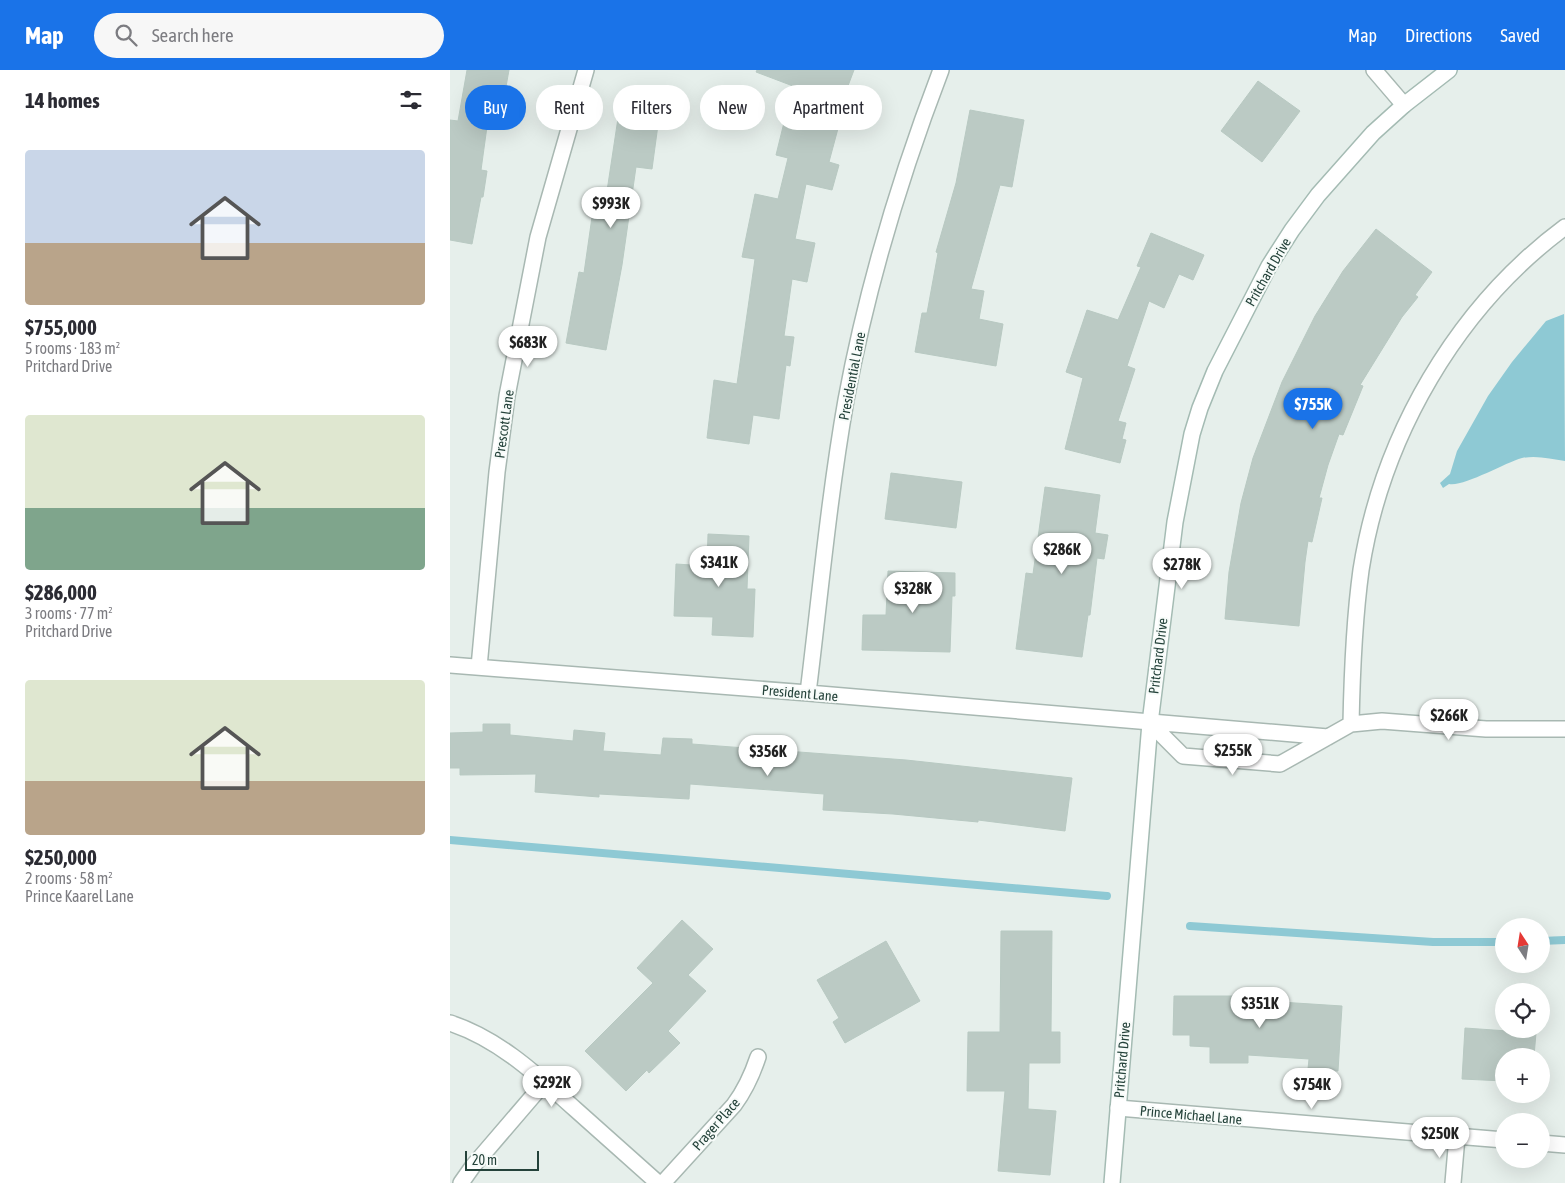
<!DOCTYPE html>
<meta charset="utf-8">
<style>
body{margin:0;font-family:"Asap Condensed",sans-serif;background:#f7f7f7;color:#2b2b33;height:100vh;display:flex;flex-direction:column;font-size:19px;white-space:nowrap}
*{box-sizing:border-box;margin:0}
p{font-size:16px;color:#7c7c81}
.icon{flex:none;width:28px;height:28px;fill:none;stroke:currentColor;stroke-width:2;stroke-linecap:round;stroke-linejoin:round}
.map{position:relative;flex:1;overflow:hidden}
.sheet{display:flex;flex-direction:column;background:#fff;width:450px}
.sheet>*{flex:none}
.top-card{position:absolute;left:15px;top:15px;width:475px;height:45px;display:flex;gap:10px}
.needle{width:32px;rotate:348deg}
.controls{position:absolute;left:1045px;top:848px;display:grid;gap:10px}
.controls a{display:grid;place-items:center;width:55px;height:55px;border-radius:50%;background:#fff;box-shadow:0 5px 20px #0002;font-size:25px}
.scale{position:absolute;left:15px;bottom:12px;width:74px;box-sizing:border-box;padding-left:5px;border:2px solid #24423a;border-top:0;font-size:14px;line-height:18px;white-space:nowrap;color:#24423a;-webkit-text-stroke:4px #f7fbf9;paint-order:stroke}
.price{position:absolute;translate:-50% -42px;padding:0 11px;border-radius:18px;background:#fff;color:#222;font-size:16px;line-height:32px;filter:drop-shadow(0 1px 2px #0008)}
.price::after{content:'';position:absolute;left:50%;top:30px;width:15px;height:11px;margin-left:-8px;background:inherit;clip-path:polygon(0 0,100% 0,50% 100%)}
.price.selected{background:#1a73e8;color:#fff}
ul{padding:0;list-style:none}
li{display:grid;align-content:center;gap:10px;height:265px;padding:0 25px}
li span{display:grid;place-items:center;height:155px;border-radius:5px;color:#555}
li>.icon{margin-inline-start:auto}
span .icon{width:90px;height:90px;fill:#fffc;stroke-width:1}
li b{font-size:21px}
h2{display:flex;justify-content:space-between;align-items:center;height:60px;padding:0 25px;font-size:21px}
.pill{padding:0 18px;border-radius:22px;background:#fff;box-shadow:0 5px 20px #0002;font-size:18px;line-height:45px}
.pill.selected{background:#1a73e8;color:#fff}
header{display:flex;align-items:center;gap:30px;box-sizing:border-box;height:70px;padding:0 25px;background:#1a73e8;color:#fff}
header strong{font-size:24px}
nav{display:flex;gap:28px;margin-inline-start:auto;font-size:18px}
.search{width:350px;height:45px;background:#f7f7f7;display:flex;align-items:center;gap:12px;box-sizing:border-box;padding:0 18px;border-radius:28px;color:#7c7c81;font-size:19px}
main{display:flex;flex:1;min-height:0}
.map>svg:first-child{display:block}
.water{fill:#8ec9d4}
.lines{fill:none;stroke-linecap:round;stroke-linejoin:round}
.stream{stroke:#8ec9d4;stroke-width:8}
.building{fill:#bbcac4;stroke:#b8c9c2}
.street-casing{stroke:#a8b8b2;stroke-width:18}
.secondary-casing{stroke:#a4bbb3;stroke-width:18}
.street{stroke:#fff;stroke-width:15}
.secondary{stroke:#fff;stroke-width:15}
.labels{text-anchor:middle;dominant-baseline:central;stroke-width:4;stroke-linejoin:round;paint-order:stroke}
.street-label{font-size:14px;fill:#24423a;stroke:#f7fbf9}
</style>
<header>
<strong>Map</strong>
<div class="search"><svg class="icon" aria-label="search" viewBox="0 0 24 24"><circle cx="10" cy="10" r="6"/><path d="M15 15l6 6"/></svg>Search here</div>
<nav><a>Map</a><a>Directions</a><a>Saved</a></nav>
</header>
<main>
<section class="sheet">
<h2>14 homes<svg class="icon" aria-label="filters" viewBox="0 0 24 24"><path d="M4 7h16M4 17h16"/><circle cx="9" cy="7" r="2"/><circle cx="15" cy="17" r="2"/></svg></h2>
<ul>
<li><span style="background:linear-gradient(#c9d6e8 60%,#b9a48a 0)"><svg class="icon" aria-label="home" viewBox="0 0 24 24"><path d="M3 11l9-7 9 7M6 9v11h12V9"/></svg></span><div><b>$755,000</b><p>5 rooms · 183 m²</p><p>Pritchard Drive</p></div></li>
<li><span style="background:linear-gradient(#dfe7d0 60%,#7fa58c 0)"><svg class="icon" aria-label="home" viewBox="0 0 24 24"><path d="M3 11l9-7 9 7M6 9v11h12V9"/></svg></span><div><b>$286,000</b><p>3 rooms · 77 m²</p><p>Pritchard Drive</p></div></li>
<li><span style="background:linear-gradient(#dfe7d0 65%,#b9a48a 0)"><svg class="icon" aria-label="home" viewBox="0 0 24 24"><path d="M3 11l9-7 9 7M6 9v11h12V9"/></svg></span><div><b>$250,000</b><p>2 rooms · 58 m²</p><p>Prince Kaarel Lane</p></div></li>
</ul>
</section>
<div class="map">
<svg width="1115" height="1113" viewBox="0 0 1115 1113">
<rect width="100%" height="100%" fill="#e6efeb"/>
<path class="water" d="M 1114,244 L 1115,391 C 1101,389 1087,385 1072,388 C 1054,393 1014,417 999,414 L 993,418 L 990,413 L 1000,404 L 1007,381 L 1038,326 L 1062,292 L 1096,251 Z"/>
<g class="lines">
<path class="stream" d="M 0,770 L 657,826
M 740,856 L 983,872 L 1054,872
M 1091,871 L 1115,870"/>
</g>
<path class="building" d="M 17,0 L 59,0 L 55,22 L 60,23 L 56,45 L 39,42 L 31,100 L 37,101 L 33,127 L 31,127 L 22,174 L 0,170 L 0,50 L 8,51 Z
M 307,0 L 404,0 L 385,50 L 390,51 L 379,92 L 389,95 L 382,120 L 356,114 L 345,169 L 365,173 L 357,212 L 342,209 L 334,266 L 344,267 L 340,296 L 336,295 L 329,349 L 303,345 L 299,374 L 257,368 L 264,310 L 287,314 L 305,189 L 292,187 L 305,124 L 328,129 L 338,88 L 326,85 L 343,16 L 306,2 Z
M 808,11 L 850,41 L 812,92 L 771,61 Z
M 170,35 L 210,40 L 202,99 L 186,97 L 172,195 L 156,280 L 116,273 L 129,202 L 134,203 L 146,119 L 157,121 Z
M 520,40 L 574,50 L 562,117 L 550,115 L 521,219 L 534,221 L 529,249 L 553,254 L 546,296 L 465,282 L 472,243 L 477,243 L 488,183 L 486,182 L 506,113 Z
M 926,159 L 982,202 L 965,225 L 968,227 L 952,247 L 910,315 L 913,316 L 893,365 L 889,364 L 878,395 L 869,428 L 872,428 L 862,472 L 858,471 L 855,492 L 849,556 L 775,549 L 779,502 L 791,433 L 803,388 L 832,312 L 865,246 L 893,201 Z
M 701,163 L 754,185 L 743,210 L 729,204 L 714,238 L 699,231 L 677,296 L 685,299 L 668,351 L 676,353 L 672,369 L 676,370 L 670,393 L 615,379 L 633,308 L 616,302 L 637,240 L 668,250 L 691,197 L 687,196 Z
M 441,403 L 512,412 L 506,458 L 435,449 Z
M 595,417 L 650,425 L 645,463 L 658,465 L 654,489 L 647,488 L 640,545 L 638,545 L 632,587 L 566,579 L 576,503 L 583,504 Z
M 258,464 L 299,466 L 297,519 L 305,519 L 303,567 L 262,565 L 263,547 L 224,546 L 226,494 L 257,496 Z
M 438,501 L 505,503 L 505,526 L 502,526 L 500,582 L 412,580 L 413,545 L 436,545 Z
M 33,654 L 60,654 L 60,665 L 123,671 L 124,660 L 155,663 L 153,681 L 211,685 L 213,668 L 242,669 L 242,674 L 456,690 L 622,708 L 615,761 L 528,750 L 528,752 L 443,744 L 373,740 L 374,724 L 240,714 L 239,729 L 149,724 L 149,727 L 85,722 L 86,704 L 10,705 L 10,698 L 0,698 L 0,663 L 33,662 Z
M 232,850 L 263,879 L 238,905 L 256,921 L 218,961 L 230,973 L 199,1003 L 197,1000 L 176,1021 L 135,981 L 203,913 L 187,898 Z
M 551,861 L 602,861 L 601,962 L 610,962 L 610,993 L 579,993 L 578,1039 L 606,1041 L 600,1105 L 548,1101 L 555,1021 L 517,1021 L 518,962 L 550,962 Z
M 436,871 L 470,931 L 395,973 L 383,952 L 389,948 L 367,910 Z
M 724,926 L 799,926 L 799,930 L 892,936 L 888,1001 L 858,999 L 859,989 L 798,985 L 798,993 L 760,993 L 760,977 L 740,976 L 740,965 L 723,965 Z
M 1015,958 L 1086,963 L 1084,986 L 1054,986 L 1054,1011 L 1012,1009 Z"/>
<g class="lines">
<defs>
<path id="street" d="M 924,0 L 954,35
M 0,595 L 358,623 L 878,667
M 29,597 L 47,402 L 57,326 L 88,167 L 136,0
M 358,623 C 370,525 379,427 396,330 C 417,217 450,107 491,0
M 700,653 L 733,686 L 830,694 L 901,654 L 932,651 L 1036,659 L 1115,659
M 901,654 C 902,603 904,551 911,500 C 932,366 1006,238 1115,157
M 0,953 C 49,969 87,1005 125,1039 C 153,1064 180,1088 208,1113
M 668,1038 L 1054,1070
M 1091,1073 L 1115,1075
M 11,1113 L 23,1096 L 95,1012
M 213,1113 L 284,1035 C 295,1020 302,1005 308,987
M 1003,1113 L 1007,1067"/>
<path id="secondary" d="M 662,1113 L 700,653 L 725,452 L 742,364 L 750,338 L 765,301 L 819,196 L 842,160 L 868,125 L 923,63 L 954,35 L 999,0"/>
</defs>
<use href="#street" class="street-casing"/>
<use href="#secondary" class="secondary-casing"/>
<use href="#street" class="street"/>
<use href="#secondary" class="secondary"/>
</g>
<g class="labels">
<g class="street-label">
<text transform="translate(818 202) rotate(-60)">Pritchard Drive</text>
<text transform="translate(402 306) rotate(-79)">Presidential Lane</text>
<text transform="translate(54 354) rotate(-82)">Prescott Lane</text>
<text transform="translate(708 586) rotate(-83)">Pritchard Drive</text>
<text transform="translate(350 623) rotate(5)">President Lane</text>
<text transform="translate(672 990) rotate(-85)">Pritchard Drive</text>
<text transform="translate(741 1045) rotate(5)">Prince Michael Lane</text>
<text transform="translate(266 1054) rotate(-49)">Prager Place</text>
</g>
</g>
</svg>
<div class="controls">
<a><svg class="needle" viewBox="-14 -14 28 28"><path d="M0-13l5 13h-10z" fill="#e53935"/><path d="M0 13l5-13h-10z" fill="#7c7c81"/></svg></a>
<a><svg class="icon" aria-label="locate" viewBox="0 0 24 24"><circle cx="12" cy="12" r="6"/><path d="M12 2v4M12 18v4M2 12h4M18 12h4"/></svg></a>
<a>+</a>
<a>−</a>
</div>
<div class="scale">20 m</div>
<b class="price" style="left:161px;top:159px">$993K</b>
<b class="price" style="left:78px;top:298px">$683K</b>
<b class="price selected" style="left:863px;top:360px">$755K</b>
<b class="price" style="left:612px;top:505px">$286K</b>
<b class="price" style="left:269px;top:518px">$341K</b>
<b class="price" style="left:732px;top:520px">$278K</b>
<b class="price" style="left:463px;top:544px">$328K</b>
<b class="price" style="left:999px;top:671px">$266K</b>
<b class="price" style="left:783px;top:706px">$255K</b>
<b class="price" style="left:318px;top:707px">$356K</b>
<b class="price" style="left:810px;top:959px">$351K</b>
<b class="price" style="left:102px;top:1038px">$292K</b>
<b class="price" style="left:862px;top:1040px">$754K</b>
<b class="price" style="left:990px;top:1089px">$250K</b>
<div class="top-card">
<a class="pill selected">Buy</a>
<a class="pill">Rent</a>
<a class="pill">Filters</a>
<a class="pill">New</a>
<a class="pill">Apartment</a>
</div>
</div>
</main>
